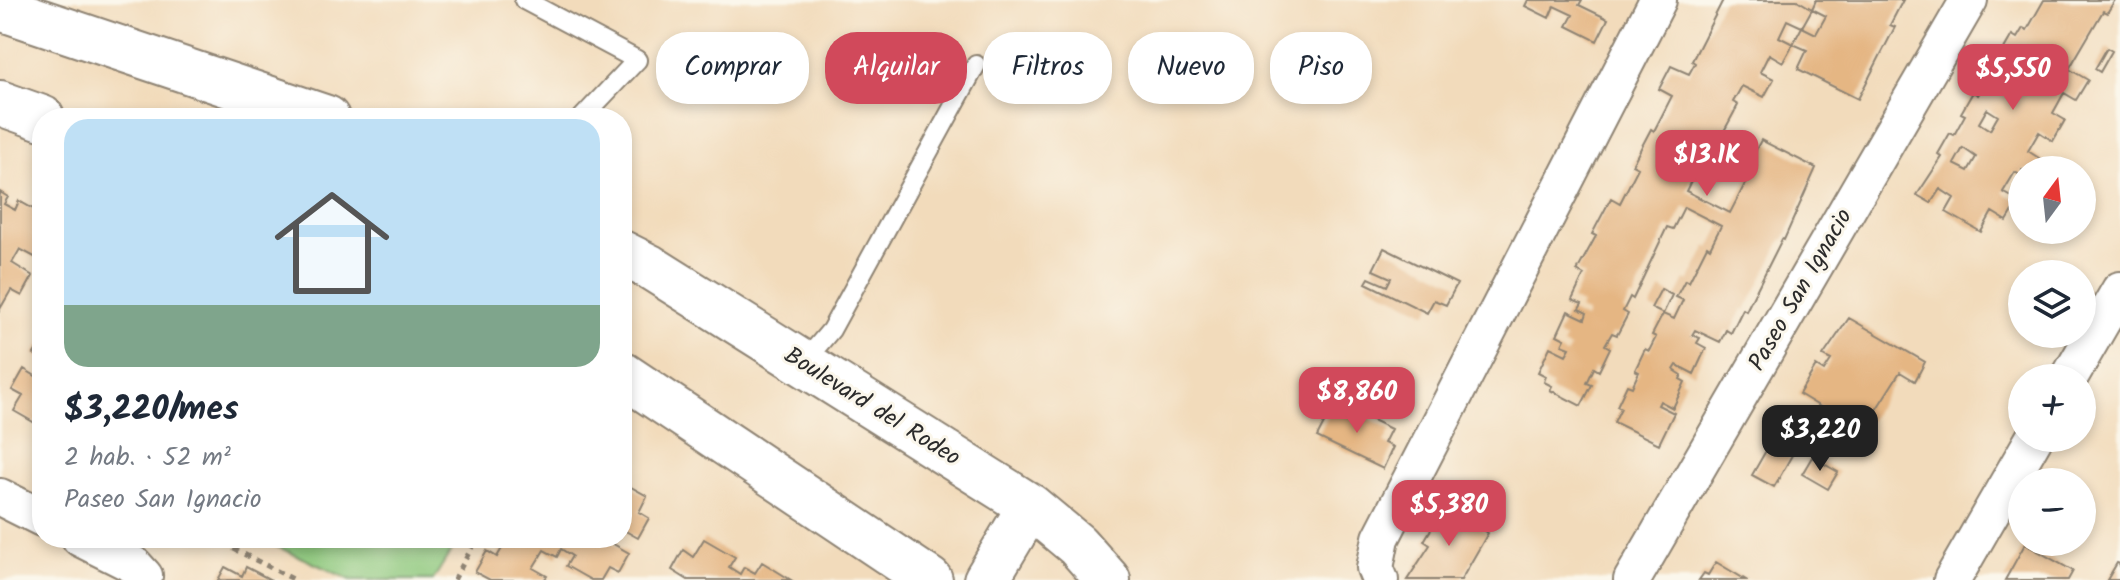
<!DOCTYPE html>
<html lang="es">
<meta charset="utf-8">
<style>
body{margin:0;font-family:Kalam,sans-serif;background:#f2f2f3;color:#1f2937;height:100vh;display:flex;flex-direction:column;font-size:30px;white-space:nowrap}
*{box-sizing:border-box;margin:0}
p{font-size:26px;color:#747a83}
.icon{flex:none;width:44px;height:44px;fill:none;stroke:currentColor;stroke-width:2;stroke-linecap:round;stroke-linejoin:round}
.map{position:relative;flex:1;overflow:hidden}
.sheet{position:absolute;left:32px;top:108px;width:600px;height:440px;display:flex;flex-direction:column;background:#fff;border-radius:32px;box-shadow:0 4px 12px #0003}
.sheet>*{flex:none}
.banner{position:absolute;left:656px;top:32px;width:760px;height:72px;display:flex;gap:16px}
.needle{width:52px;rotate:15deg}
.tools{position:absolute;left:2008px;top:156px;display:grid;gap:16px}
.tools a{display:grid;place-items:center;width:88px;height:88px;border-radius:50%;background:#fff;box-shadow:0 4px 12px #0003;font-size:40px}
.price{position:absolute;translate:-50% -68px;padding:0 18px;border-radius:16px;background:#d1495b;color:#fff;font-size:26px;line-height:52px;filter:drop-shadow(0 2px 4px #0008)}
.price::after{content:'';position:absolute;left:50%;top:48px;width:24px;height:18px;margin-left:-12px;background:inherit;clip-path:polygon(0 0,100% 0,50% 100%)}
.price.selected{background:#222;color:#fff}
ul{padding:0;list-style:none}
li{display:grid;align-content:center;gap:16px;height:424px;padding:0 32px}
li+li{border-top:2px solid #e0e1e3}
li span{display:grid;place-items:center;height:248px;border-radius:24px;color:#555}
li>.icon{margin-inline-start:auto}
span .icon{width:144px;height:144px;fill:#fffc;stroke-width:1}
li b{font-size:34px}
.pill{padding:0 28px;border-radius:32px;background:#fff;box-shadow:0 4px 12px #0003;font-size:28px;line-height:72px}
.pill.selected{background:#d1495b;color:#fff}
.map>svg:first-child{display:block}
.green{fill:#8cc77b;stroke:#5c7953;stroke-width:2}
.building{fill:#e5b683;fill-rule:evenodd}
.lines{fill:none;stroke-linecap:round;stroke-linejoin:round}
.service-casing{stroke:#8e8373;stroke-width:22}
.minor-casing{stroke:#8e8373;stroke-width:40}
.tertiary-casing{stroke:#8e8373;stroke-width:48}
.path{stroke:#8e8373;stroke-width:5;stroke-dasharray:6 6;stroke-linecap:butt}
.service{stroke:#fff;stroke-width:18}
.minor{stroke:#fff;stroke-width:36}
.tertiary{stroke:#fff;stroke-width:44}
.labels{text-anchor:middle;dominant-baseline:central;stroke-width:6;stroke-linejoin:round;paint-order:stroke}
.street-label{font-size:24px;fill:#2b2b2b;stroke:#fbf7ec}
</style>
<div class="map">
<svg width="2120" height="580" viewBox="0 0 2120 580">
<rect width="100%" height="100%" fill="#fbf7ec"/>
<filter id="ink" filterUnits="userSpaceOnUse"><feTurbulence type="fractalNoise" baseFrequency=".0125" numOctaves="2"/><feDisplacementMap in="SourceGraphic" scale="16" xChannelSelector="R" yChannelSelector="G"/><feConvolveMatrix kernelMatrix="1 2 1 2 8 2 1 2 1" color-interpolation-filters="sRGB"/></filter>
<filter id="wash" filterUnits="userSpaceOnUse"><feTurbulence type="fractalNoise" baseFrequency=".006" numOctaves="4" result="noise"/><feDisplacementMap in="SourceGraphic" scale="32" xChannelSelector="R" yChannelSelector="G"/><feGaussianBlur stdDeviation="1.8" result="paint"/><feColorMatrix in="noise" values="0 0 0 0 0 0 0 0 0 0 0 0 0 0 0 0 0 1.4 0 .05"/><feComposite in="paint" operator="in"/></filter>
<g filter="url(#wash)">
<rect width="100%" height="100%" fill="#f2dbbb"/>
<path class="green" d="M 258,538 L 459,538 L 433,580 L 351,580 Z"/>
<g id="blocks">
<path class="building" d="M 1528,0 L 1582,0 L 1579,5 L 1608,19 L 1597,41 L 1567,26 L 1573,15 L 1554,6 L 1549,18 L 1525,6 Z
M 1723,0 L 1797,0 L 1812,9 L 1802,27 L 1816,34 L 1826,16 L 1812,9 L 1816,0 L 1903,0 L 1890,25 L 1895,27 L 1858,99 L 1798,69 L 1807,50 L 1793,44 L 1802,27 L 1787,20 L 1779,37 L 1793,44 L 1783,62 L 1769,54 L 1760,72 L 1774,79 L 1764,97 L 1742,86 L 1733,102 L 1738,105 L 1709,159 L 1703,156 L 1686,191 L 1730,213 L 1748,178 L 1743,175 L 1761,140 L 1816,168 L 1784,240 L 1782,239 L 1746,311 L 1743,309 L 1731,333 L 1726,330 L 1720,342 L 1695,330 L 1692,335 L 1700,338 L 1697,343 L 1706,348 L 1694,374 L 1677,365 L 1674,370 L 1682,375 L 1680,379 L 1685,382 L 1673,408 L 1660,401 L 1658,405 L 1674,413 L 1659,444 L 1614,422 L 1621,408 L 1617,406 L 1627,385 L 1632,387 L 1639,372 L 1635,370 L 1645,349 L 1649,351 L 1656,337 L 1652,335 L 1663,314 L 1674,319 L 1683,300 L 1676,297 L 1685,280 L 1689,282 L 1707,246 L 1710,248 L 1721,226 L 1684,207 L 1673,229 L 1667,227 L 1633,299 L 1630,297 L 1623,311 L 1628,314 L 1617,335 L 1612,333 L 1605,345 L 1610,348 L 1599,371 L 1594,368 L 1587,383 L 1592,385 L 1581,406 L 1550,390 L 1552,386 L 1544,382 L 1546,376 L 1538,372 L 1550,347 L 1566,355 L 1570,348 L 1562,345 L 1565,339 L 1557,335 L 1568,311 L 1585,319 L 1587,313 L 1579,309 L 1582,304 L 1572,300 L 1584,275 L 1577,271 L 1596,236 L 1592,234 L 1611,198 L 1620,203 L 1638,168 L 1632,165 L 1651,129 L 1654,131 L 1672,96 L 1659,89 L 1671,66 L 1689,74 L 1695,63 L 1692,61 Z
M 2044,0 L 2115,0 L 2107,13 L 2103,11 L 2069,69 L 2088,80 L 2076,100 L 2064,93 L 2053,113 L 2065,120 L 2053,141 L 2039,132 L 2028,151 L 2042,160 L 2036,170 L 2022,170 L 2022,176 L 2015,172 L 2003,192 L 2019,201 L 2007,221 L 1992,212 L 1981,232 L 1946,212 L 1954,198 L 1940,189 L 1931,203 L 1917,195 L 1942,157 L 1938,154 L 1950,133 L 1954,135 L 1965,115 L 1961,113 L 1973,92 L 1978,95 L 1989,76 L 1985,74 L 1998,52 L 2001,54 L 2012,35 L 2017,38 L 2023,28 L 2027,30 ZM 2010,68 L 2022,75 L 2014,91 L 2001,83 ZM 1987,109 L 1998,116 L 1990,130 L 1979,123 ZM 1963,148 L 1976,157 L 1968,171 L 1954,164 Z
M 2107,48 L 2112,51 L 2100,72 L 2095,69 Z
M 0,192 L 8,197 L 4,204 L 15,210 L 19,201 L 42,214 L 42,261 L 20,249 L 12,263 L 33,276 L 22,296 L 11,290 L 0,309 Z
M 1384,248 L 1457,284 L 1446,305 L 1434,300 L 1427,313 L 1366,283 L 1369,278 L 1387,286 L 1391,278 L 1373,270 Z
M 1661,289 L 1672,295 L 1663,314 L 1651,308 Z
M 1849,318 L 1925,362 L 1915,381 L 1900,372 L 1862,432 L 1799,394 L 1816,366 L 1824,371 L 1831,360 L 1823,356 Z
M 42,341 L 42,359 L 34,354 Z
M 24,369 L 42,380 L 42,427 L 14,411 L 23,396 L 12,390 Z
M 1335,402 L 1391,429 L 1384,443 L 1393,447 L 1383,469 L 1317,437 Z
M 1775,435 L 1796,448 L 1774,487 L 1752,475 Z
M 1812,457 L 1838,472 L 1828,489 L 1802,474 Z
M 622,482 L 647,496 L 639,512 L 649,518 L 638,538 L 622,529 Z
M 1446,504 L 1488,533 L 1461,580 L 1407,580 L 1430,545 L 1424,541 Z
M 508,538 L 610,538 L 608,541 L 629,553 L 618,573 L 608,568 L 601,580 L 591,580 L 566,566 L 572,556 L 561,549 L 557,557 L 544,550 L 533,568 L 547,576 L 544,580 L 490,580 L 475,572 L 487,551 L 497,557 Z
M 704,539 L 735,557 L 729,567 L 740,574 L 744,567 L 755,573 L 762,562 L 791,580 L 688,580 L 672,570 L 683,550 L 693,557 Z
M 2025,544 L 2073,571 L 2068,580 L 2005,580 Z
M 1716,562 L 1746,580 L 1699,580 L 1704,573 L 1708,575 Z
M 2117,563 L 2120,564 L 2120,580 L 2107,580 Z
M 225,567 L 242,576 L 246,567 L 271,580 L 218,580 Z"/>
</g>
</g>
<g filter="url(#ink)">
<use href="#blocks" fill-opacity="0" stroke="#8e8373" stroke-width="2"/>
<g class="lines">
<defs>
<path id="service" d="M 524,0 L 637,60 L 582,118
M 803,363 L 831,330 L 976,65"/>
<path id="minor" d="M 2069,378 L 2120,290
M 0,497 L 42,518
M 80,538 L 134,565 L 144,576 L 143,580
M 1380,580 L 1375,568 L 1381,538 L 1658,0
M 1632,580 L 1969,0
M 1952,580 L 2034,438"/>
<path id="tertiary" d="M 0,8 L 327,118
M 0,103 L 42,118
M 622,253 L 650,267 L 1030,506 L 1077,545 L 1108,580
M 622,374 L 930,580
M 986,580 L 1030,506"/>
</defs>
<use href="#service" class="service-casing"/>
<use href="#minor" class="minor-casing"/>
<use href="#tertiary" class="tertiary-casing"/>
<path class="path" d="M 212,538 L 295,580
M 454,580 L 477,538"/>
<use href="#service" class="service"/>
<use href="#minor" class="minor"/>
<use href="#tertiary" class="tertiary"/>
</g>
</g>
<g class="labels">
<g class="street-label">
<text transform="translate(1801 290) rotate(-60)">Paseo San Ignacio</text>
<text transform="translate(872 407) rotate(32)">Boulevard del Rodeo</text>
</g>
</g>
</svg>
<div class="tools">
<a><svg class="needle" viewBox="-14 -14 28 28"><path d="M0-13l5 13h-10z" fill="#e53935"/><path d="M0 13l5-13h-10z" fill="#747a83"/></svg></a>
<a><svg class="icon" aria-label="layers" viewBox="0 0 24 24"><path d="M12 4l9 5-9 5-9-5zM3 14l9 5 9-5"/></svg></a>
<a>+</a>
<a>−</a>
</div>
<b class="price" style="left:2013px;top:112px">$5,550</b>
<b class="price" style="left:1707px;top:198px">$13.1K</b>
<b class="price" style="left:1357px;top:435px">$8,860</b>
<b class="price selected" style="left:1820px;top:473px">$3,220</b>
<b class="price" style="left:1449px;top:548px">$5,380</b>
<div class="banner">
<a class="pill">Comprar</a>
<a class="pill selected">Alquilar</a>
<a class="pill">Filtros</a>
<a class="pill">Nuevo</a>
<a class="pill">Piso</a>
</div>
<section class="sheet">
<ul>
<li><span style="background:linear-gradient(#bfe0f5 75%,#7fa58c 0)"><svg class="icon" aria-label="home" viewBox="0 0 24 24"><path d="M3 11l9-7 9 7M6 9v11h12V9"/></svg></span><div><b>$3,220/mes</b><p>2 hab. · 52 m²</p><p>Paseo San Ignacio</p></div></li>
</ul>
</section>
</div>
